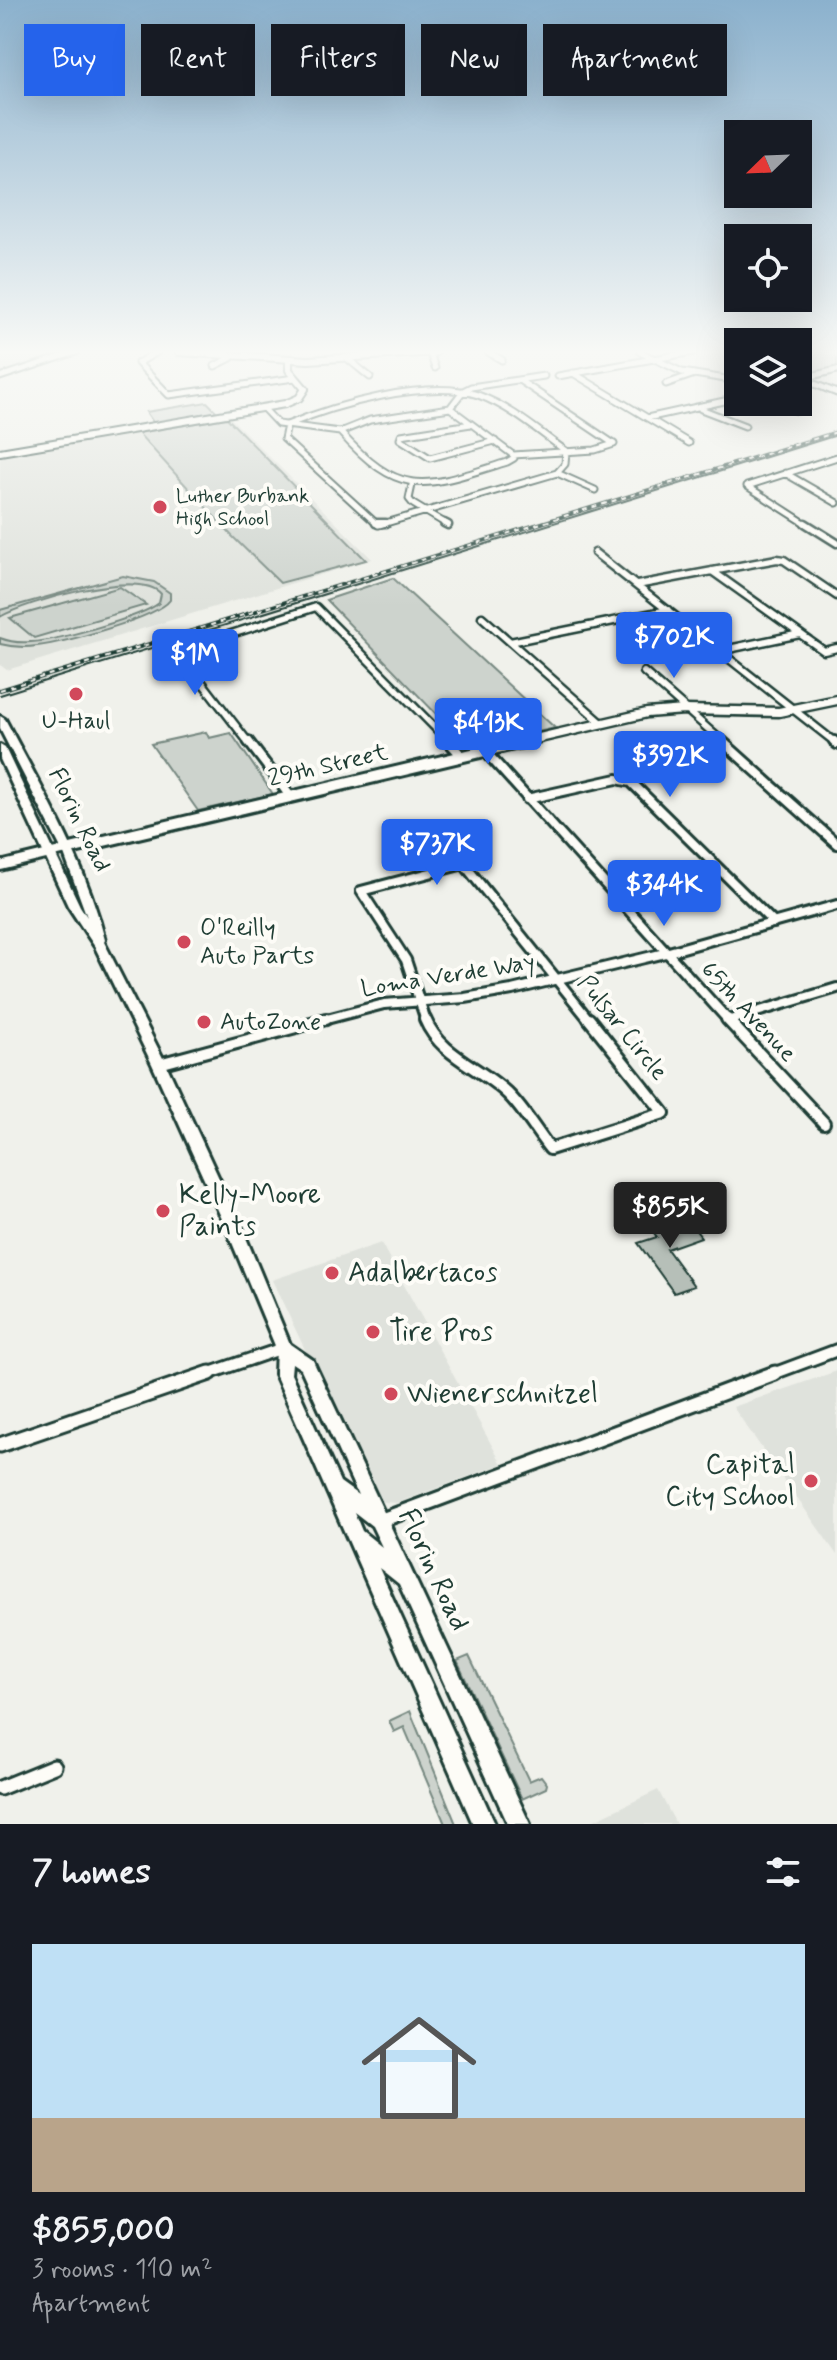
<!DOCTYPE html>
<meta charset="utf-8">
<style>
body{margin:0;font-family:Mynerve,sans-serif;background:#20242c;color:#f1f3f6;height:100vh;display:flex;flex-direction:column;font-size:30px;white-space:nowrap}
*{box-sizing:border-box;margin:0}
p{font-size:26px;color:#9ea1a6}
.icon{flex:none;width:44px;height:44px;fill:none;stroke:currentColor;stroke-width:2;stroke-linecap:round;stroke-linejoin:round}
.map{position:relative;height:1824px;overflow:hidden}
.sheet{display:flex;flex-direction:column;background:#171b24;flex:1}
.sheet>*{flex:none}
.top-card{position:absolute;left:24px;top:24px;width:790px;height:72px;display:flex;gap:16px}
.needle{width:52px;rotate:247deg}
.buttons{position:absolute;left:724px;top:120px;display:grid;gap:16px}
.buttons a{display:grid;place-items:center;width:88px;height:88px;border-radius:0px;background:#171b24;box-shadow:0 8px 32px #0002;font-size:40px}
.price{position:absolute;translate:-50% -68px;padding:0 18px;border-radius:8px;background:#2563eb;color:#fff;font-size:26px;line-height:52px;filter:drop-shadow(0 2px 4px #0008)}
.price::after{content:'';position:absolute;left:50%;top:48px;width:24px;height:18px;margin-left:-12px;background:inherit;clip-path:polygon(0 0,100% 0,50% 100%)}
.price.current{background:#222;color:#fff}
ul{padding:0;list-style:none}
li{display:grid;align-content:center;gap:16px;height:424px;padding:0 32px}
li+li{border-top:2px solid #363941}
li span{display:grid;place-items:center;height:248px;border-radius:0px;color:#555}
li>.icon{margin-inline-start:auto}
span .icon{width:144px;height:144px;fill:#fffc;stroke-width:1}
li b{font-size:34px}
h2{display:flex;justify-content:space-between;align-items:center;height:96px;padding:0 32px;font-size:34px}
.tag{padding:0 28px;border-radius:0px;background:#171b24;box-shadow:0 8px 32px #0002;font-size:28px;line-height:72px}
.tag.current{background:#2563eb;color:#fff}
.map>svg:first-child{display:block}
.built{fill:#dfe2dc}
.green{fill:#cdd3cd;stroke:#768880;stroke-width:2}
.building{fill:#b6bfb8;stroke:#1f3d34;stroke-width:2}
.lines{fill:none;stroke-linecap:round;stroke-linejoin:round}
.minor-far4-casing{stroke:#1f3d34;stroke-width:9}
.minor-far3-casing{stroke:#1f3d34;stroke-width:11}
.minor-far2-casing{stroke:#1f3d34;stroke-width:14}
.minor-far1-casing{stroke:#1f3d34;stroke-width:16}
.minor-casing{stroke:#1f3d34;stroke-width:19}
.tertiary-far2-casing{stroke:#1f3d34;stroke-width:10}
.tertiary-far1-casing{stroke:#1f3d34;stroke-width:13}
.tertiary-casing{stroke:#1f3d34;stroke-width:16}
.primary-casing{stroke:#1f3d34;stroke-width:6}
.minor-far4{stroke:#fdfcf7;stroke-width:5}
.minor-far3{stroke:#fdfcf7;stroke-width:6}
.minor-far2{stroke:#fdfcf7;stroke-width:8}
.minor-far1{stroke:#fdfcf7;stroke-width:10}
.minor{stroke:#fdfcf7;stroke-width:13}
.tertiary-far2{stroke:#fdfcf7;stroke-width:6}
.tertiary-far1{stroke:#fdfcf7;stroke-width:8}
.tertiary{stroke:#fdfcf7;stroke-width:10}
.primary{fill:#fdfcf7;fill-rule:evenodd}
.tram{stroke:#1f3d34;stroke-width:2}
.rail-casing{stroke:#1f3d34;stroke-width:4}
.rail{stroke:#fdfcf7;stroke-width:2;stroke-dasharray:5;stroke-linecap:butt}
.poi-dot{fill:#d1495b;stroke:#fdfcf7;stroke-width:3}
.labels{text-anchor:middle;dominant-baseline:central;stroke-width:8;stroke-linejoin:round;paint-order:stroke}
.far-poi-label{font-size:20px;fill:#1f3d34;stroke:#fdfcf7;text-anchor:start}
.poi-label{font-size:24px;fill:#1f3d34;stroke:#fdfcf7;text-anchor:start}
.street-label{font-size:24px;fill:#1f3d34;stroke:#fdfcf7}
.near-poi-label{font-size:28px;fill:#1f3d34;stroke:#fdfcf7;text-anchor:start}
.near-street-label{font-size:28px;fill:#1f3d34;stroke:#fdfcf7}
</style>
<div class="map">
<svg width="837" height="1824" viewBox="0 0 837 1824">
<rect width="100%" height="100%" fill="#f0f1eb"/>
<filter id="ink" filterUnits="userSpaceOnUse"><feTurbulence type="fractalNoise" baseFrequency=".0125" numOctaves="2"/><feDisplacementMap in="SourceGraphic" scale="16" xChannelSelector="R" yChannelSelector="G"/><feConvolveMatrix kernelMatrix="1 2 1 2 8 2 1 2 1" color-interpolation-filters="sRGB"/></filter>
<g filter="url(#ink)">
<path class="built" d="M 0,352 L 65,352 L 0,373 Z
M 230,417 L 372,559 L 7,670 L 0,665 L 0,456 Z
M 381,1243 L 502,1464 L 397,1503 L 384,1502 L 374,1495 L 272,1280 Z
M 837,1371 L 837,1555 L 733,1407 Z
M 658,1790 L 676,1824 L 586,1824 Z"/>
<path class="green" d="M 798,352 L 837,352 L 837,368 L 798,378 Z
M 207,402 L 219,414 L 155,425 L 146,412 Z
M 227,418 L 366,560 L 280,583 L 232,536 L 138,433 Z
M 123,576 L 154,582 L 170,593 L 170,600 C 157,618 62,643 37,646 C 24,648 12,647 0,644 L 0,638 C 10,642 20,643 31,642 C 55,641 142,617 159,603 L 161,594 C 140,568 26,602 0,617 L 0,610 Z
M 393,578 L 555,728 L 469,748 L 326,600 Z
M 120,587 L 146,605 L 34,638 L 10,618 Z
M 206,732 L 209,738 L 231,733 L 273,794 L 198,811 L 151,744 Z
M 469,1656 L 529,1781 L 541,1776 L 547,1784 L 546,1788 L 522,1799 L 457,1661 Z
M 410,1711 L 456,1824 L 445,1824 L 404,1727 L 394,1732 L 389,1721 Z"/>
<path class="building" d="M 683,1214 L 701,1237 L 667,1249 L 694,1286 L 674,1293 L 638,1243 L 657,1237 L 648,1225 Z"/>
<g class="lines">
<defs>
<path id="minor-far4" d="M 157,352 L 138,363 L 169,395 L 295,378
M 488,352 L 502,360
M 640,352 L 682,372 L 738,381
M 430,353 L 435,368
M 348,359 L 370,377
M 215,366 L 231,358
M 573,373 L 689,443
M 558,376 L 693,352
M 0,377 L 76,352
M 798,379 L 837,370
M 802,379 L 837,393
M 666,384 L 692,375
M 766,402 L 797,411
M 263,408 L 278,424 L 340,432
M 450,408 L 463,391 L 471,387 L 544,376
M 450,408 L 513,455
M 701,409 L 745,426
M 647,418 L 738,398
M 471,424 L 401,435 L 400,439 L 430,458 L 495,441
M 340,432 C 402,501 426,487 507,462 L 514,458 L 513,455
M 340,432 L 370,420 L 450,408
M 513,455 L 595,450 L 614,444 L 519,380
M 557,473 L 595,490
M 785,473 L 837,503
M 412,485 L 409,499 L 413,504 L 448,525
M 747,486 L 808,525
M 747,486 L 837,457
M 378,525 L 284,439 L 287,425 C 335,405 428,378 478,395 C 511,407 538,431 566,451 L 565,464 L 557,473 L 379,525"/>
<path id="minor-far3" d="M 376,523 L 386,523
M 444,523 L 448,525
M 805,523 L 837,543
M 595,553 L 836,743
M 712,571 L 824,651 L 837,648
M 637,585 L 777,559 L 784,560 L 837,596
M 482,617 L 602,723
M 510,642 L 668,610
M 719,651 L 800,634
M 644,672 L 724,743
M 249,743 L 178,651 L 316,607 L 450,743"/>
<path id="minor-far2" d="M 248,741 L 290,796
M 448,741 L 461,755
M 722,741 L 837,844
M 834,741 L 837,744
M 484,750 L 729,1021
M 527,799 L 617,779 L 631,782 L 774,923
M 0,866 L 66,850
M 730,1020 L 837,988
M 319,1021 L 384,1004 L 465,998 L 512,990 L 665,953 L 837,905
M 426,1021 L 406,960 L 361,891 L 464,864 L 590,1021"/>
<path id="minor-far1" d="M 425,1019 C 440,1056 482,1068 508,1094 C 524,1110 536,1131 550,1149 L 664,1113 L 589,1019
M 727,1019 L 824,1123
M 159,1064 L 326,1019
M 204,1375 L 283,1348
M 770,1375 L 837,1350"/>
<path id="minor" d="M 0,1445 L 210,1373
M 379,1521 L 775,1373
M 0,1788 L 54,1766"/>
<path id="tertiary-far2" d="M 179,352 L 308,360 L 436,352
M 0,452 L 285,404 L 299,398 L 305,389 L 289,370 L 289,360"/>
<path id="tertiary-far1" d="M 518,743 L 647,713 L 684,710 L 779,712 L 837,700"/>
<path id="tertiary" d="M 66,850 L 527,741"/>
<path id="primary" d="M 0,716 L 5,719 C 43,791 85,860 105,940 L 104,942 L 166,1064 L 242,1228 L 290,1344 L 313,1360 L 315,1365 L 530,1824 L 508,1824 L 399,1584 L 379,1568 L 495,1824 L 473,1824 L 275,1374 L 276,1348 L 226,1228 L 152,1064 L 95,947 L 68,906 L 0,759 L 0,745 L 5,748 L 80,906 L 87,917 L 64,854 L 0,729 ZM 292,1363 L 301,1369 L 358,1495 L 340,1482 L 291,1374 ZM 354,1512 L 372,1526 L 382,1547 L 362,1531 Z"/>
</defs>
<use href="#minor-far4" class="minor-far4-casing"/>
<use href="#minor-far3" class="minor-far3-casing"/>
<use href="#minor-far2" class="minor-far2-casing"/>
<use href="#minor-far1" class="minor-far1-casing"/>
<use href="#minor" class="minor-casing"/>
<use href="#tertiary-far2" class="tertiary-far2-casing"/>
<use href="#tertiary-far1" class="tertiary-far1-casing"/>
<use href="#tertiary" class="tertiary-casing"/>
<use href="#primary" class="primary-casing"/>
<use href="#minor-far4" class="minor-far4"/>
<use href="#minor-far3" class="minor-far3"/>
<use href="#minor-far2" class="minor-far2"/>
<use href="#minor-far1" class="minor-far1"/>
<use href="#minor" class="minor"/>
<use href="#tertiary-far2" class="tertiary-far2"/>
<use href="#tertiary-far1" class="tertiary-far1"/>
<use href="#tertiary" class="tertiary"/>
<use href="#primary" class="primary"/>
<path class="tram" d="M 0,695 L 837,435"/>
<defs>
<path id="rail" d="M 0,690 L 837,432"/>
</defs>
<use href="#rail" class="rail-casing"/>
<use href="#rail" class="rail"/>
</g>
</g>
<linearGradient id="sky" x2="0" y2="1"><stop stop-color="#8bb1cd"/><stop offset="0.58" stop-color="#f8f9f6"/><stop offset="1" stop-color="#f8f9f6" stop-opacity="0"/></linearGradient>
<rect width="837" height="607" fill="url(#sky)"/>
<g class="poi-dot">
<circle cx="160" cy="507" r="8"/>
<circle cx="76" cy="694" r="8"/>
<circle cx="184" cy="942" r="8"/>
<circle cx="204" cy="1022" r="8"/>
<circle cx="163" cy="1211" r="8"/>
<circle cx="332" cy="1273" r="8"/>
<circle cx="373" cy="1332" r="8"/>
<circle cx="391" cy="1394" r="8"/>
<circle cx="811" cy="1481" r="8"/>
</g>
<g class="labels">
<g class="far-poi-label">
<text x="176" y="496">Luther Burbank<tspan x="176" dy="23">High School</tspan></text>
</g>
<g class="poi-label">
<text x="76" y="721" text-anchor="middle">U-Haul</text>
<text x="200" y="928">O'Reilly<tspan x="200" dy="28">Auto Parts</tspan></text>
<text x="220" y="1022">AutoZone</text>
</g>
<g class="street-label">
<text transform="translate(328 766) rotate(-13)">29th Street</text>
<text transform="translate(79 820) rotate(64)">Florin Road</text>
<text transform="translate(448 976) rotate(-9)">Loma Verde Way</text>
<text transform="translate(748 1012) rotate(47)">65th Avenue</text>
<text transform="translate(622 1028) rotate(51)">Pulsar Circle</text>
</g>
<g class="near-poi-label">
<text x="179" y="1195">Kelly-Moore<tspan x="179" dy="32">Paints</tspan></text>
<text x="348" y="1273">Adalbertacos</text>
<text x="389" y="1332">Tire Pros</text>
<text x="407" y="1394">Wienerschnitzel</text>
<text x="795" y="1465" text-anchor="end">Capital<tspan x="795" dy="32">City School</tspan></text>
</g>
<g class="near-street-label">
<text transform="translate(433 1570) rotate(65)">Florin Road</text>
</g>
</g>
</svg>
<div class="buttons">
<a><svg class="needle" viewBox="-14 -14 28 28"><path d="M0-13l5 13h-10z" fill="#e53935"/><path d="M0 13l5-13h-10z" fill="#9ea1a6"/></svg></a>
<a><svg class="icon" aria-label="locate" viewBox="0 0 24 24"><circle cx="12" cy="12" r="6"/><path d="M12 2v4M12 18v4M2 12h4M18 12h4"/></svg></a>
<a><svg class="icon" aria-label="layers" viewBox="0 0 24 24"><path d="M12 4l9 5-9 5-9-5zM3 14l9 5 9-5"/></svg></a>
</div>
<b class="price" style="left:674px;top:680px">$702K</b>
<b class="price" style="left:195px;top:697px">$1M</b>
<b class="price" style="left:488px;top:766px">$413K</b>
<b class="price" style="left:670px;top:799px">$392K</b>
<b class="price" style="left:437px;top:887px">$737K</b>
<b class="price" style="left:664px;top:928px">$344K</b>
<b class="price current" style="left:670px;top:1250px">$855K</b>
<div class="top-card">
<a class="tag current">Buy</a>
<a class="tag">Rent</a>
<a class="tag">Filters</a>
<a class="tag">New</a>
<a class="tag">Apartment</a>
</div>
</div>
<section class="sheet">
<h2>7 homes<svg class="icon" aria-label="filters" viewBox="0 0 24 24"><path d="M4 7h16M4 17h16"/><circle cx="9" cy="7" r="2"/><circle cx="15" cy="17" r="2"/></svg></h2>
<ul>
<li><span style="background:linear-gradient(#bfe0f5 70%,#b9a48a 0)"><svg class="icon" aria-label="home" viewBox="0 0 24 24"><path d="M3 11l9-7 9 7M6 9v11h12V9"/></svg></span><div><b>$855,000</b><p>3 rooms · 110 m²</p><p>Apartment</p></div></li>
</ul>
</section>
